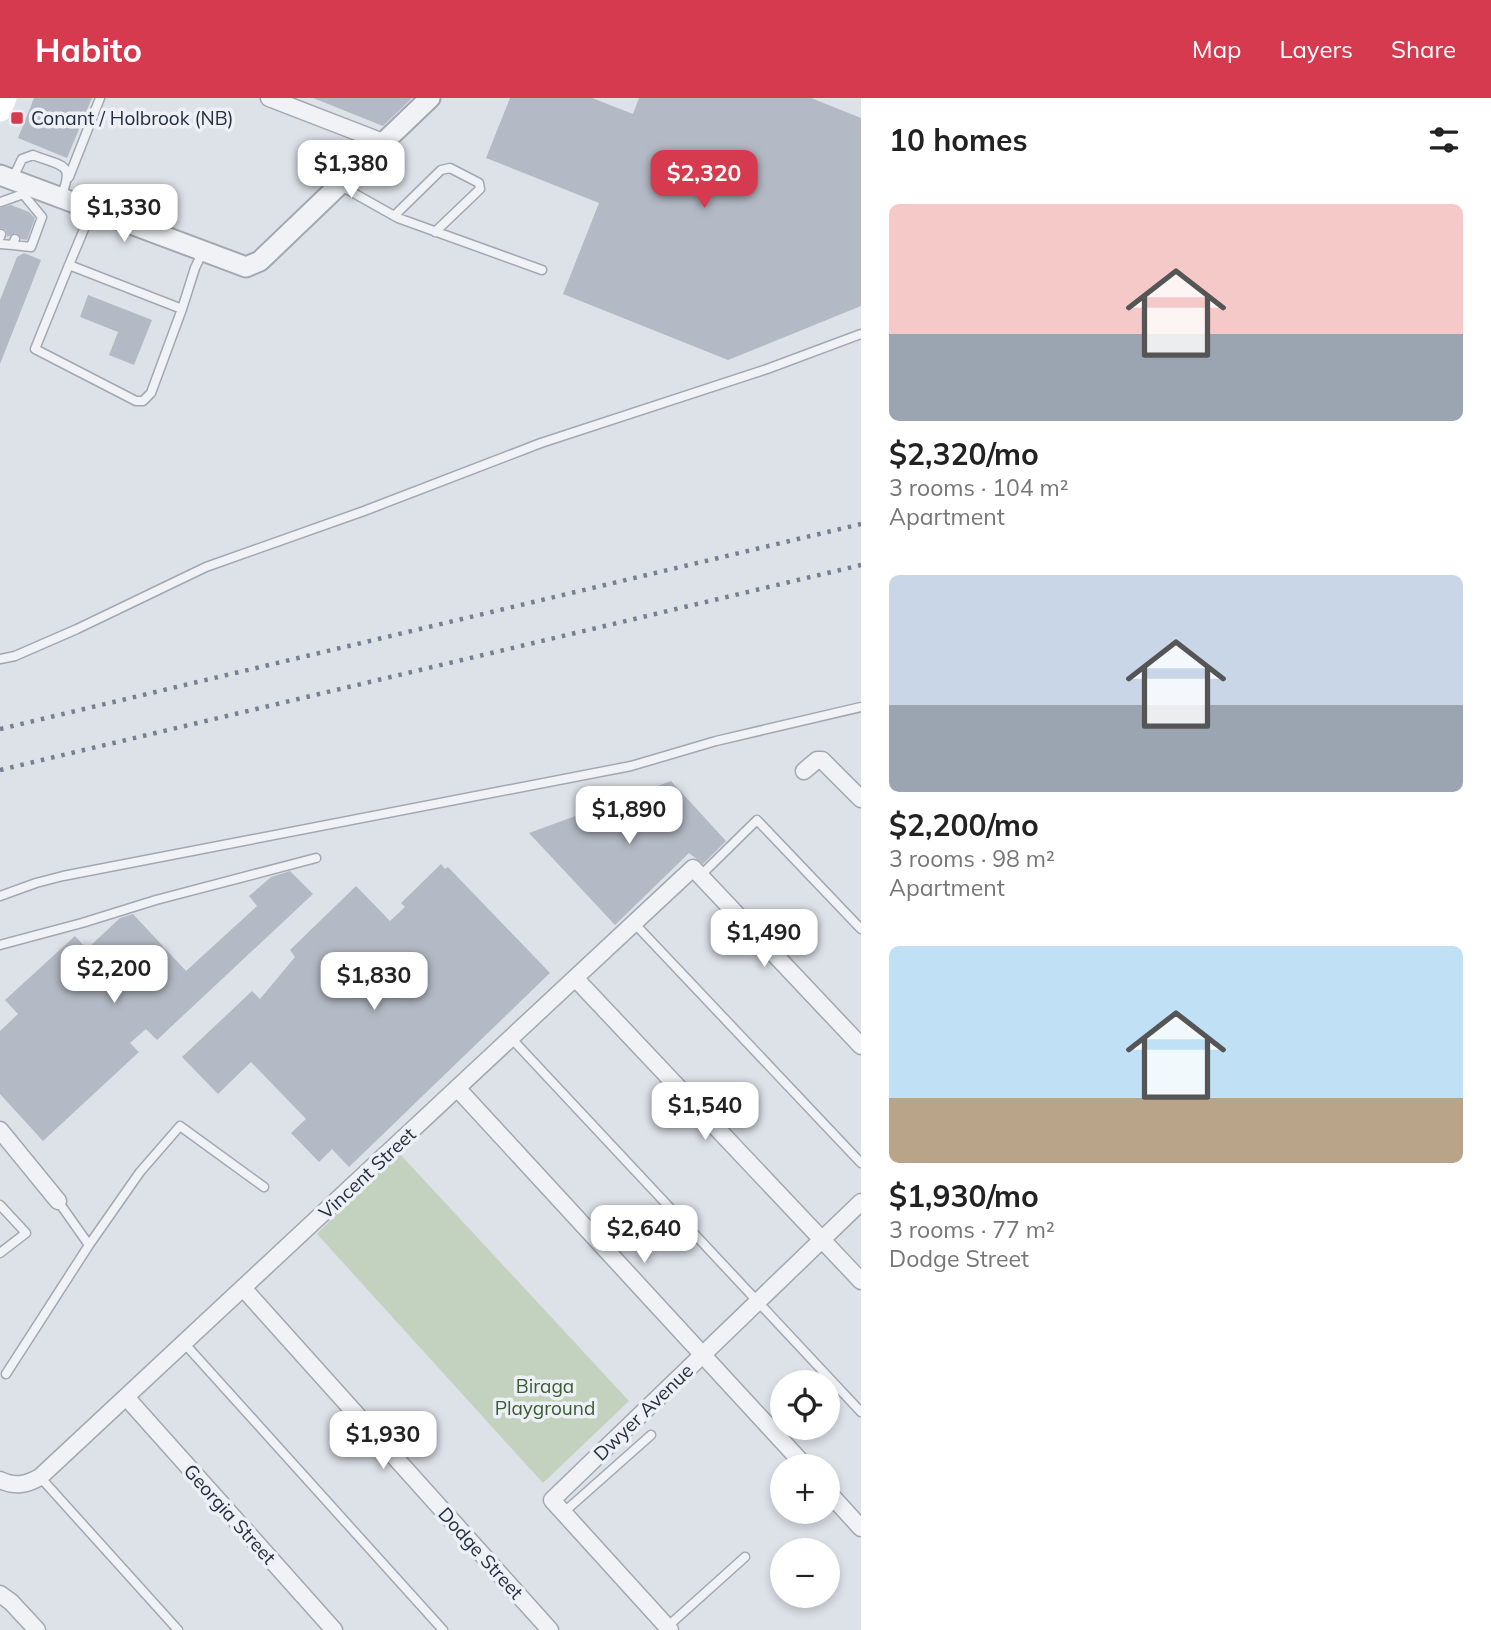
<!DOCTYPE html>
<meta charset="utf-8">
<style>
body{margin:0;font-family:Mulish,sans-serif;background:#f6f6f6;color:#222;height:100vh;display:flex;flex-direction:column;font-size:26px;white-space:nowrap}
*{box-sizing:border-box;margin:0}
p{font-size:23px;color:#767676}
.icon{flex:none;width:38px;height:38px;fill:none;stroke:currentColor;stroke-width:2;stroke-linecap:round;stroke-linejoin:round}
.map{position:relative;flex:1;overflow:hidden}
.side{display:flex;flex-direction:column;background:#fff;width:630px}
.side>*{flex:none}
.buttons{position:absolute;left:770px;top:1272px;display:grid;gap:14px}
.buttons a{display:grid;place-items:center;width:70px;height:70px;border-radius:50%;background:#fff;box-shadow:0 4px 10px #0003;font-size:35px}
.price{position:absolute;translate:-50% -60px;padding:0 16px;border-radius:14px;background:#fff;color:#222;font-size:23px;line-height:46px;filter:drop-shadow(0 2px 4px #0008)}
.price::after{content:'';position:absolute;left:50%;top:42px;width:21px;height:16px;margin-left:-10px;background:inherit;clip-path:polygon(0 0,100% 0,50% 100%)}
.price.on{background:#d53a4f;color:#fff}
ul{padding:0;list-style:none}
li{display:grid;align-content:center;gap:14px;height:371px;padding:0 28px}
li span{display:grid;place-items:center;height:217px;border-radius:10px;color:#555}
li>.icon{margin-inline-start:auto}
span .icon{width:126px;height:126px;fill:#fffc;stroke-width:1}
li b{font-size:30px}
h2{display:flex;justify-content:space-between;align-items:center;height:84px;padding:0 28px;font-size:30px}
header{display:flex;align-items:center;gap:42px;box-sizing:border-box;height:98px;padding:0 35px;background:#d53a4f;color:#fff}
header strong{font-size:33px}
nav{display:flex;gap:38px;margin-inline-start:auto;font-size:24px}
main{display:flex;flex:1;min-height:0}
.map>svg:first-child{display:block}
.green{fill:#c3d2be}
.building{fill:#b4bac5}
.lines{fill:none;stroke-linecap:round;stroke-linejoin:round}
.service-casing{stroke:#a2a8b2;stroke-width:11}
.minor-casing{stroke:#a2a8b2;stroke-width:19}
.tertiary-casing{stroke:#a2a8b2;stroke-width:23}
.service{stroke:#f0f2f6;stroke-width:8}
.minor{stroke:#f0f2f6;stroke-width:16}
.tertiary{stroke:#f0f2f6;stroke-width:19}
.secondary{stroke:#fff;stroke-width:23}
.rail{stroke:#768092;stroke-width:4.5;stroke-dasharray:3.5 7;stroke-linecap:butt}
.poi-dot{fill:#d53a4f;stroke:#edf0f6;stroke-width:2.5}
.labels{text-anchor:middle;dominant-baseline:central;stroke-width:7;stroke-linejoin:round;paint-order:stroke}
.poi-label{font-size:19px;fill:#262f3f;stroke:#edf0f6;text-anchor:start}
.street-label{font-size:19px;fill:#262f3f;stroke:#edf0f6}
.park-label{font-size:19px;fill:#3a5c32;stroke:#edf0f6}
</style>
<header>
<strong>Habito</strong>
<nav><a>Map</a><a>Layers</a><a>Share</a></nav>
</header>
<main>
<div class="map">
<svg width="861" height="1532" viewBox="0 0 861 1532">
<rect width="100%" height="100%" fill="#dde1e8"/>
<path class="green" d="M 398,1054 L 629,1303 L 543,1385 L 317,1136 Z"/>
<path class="building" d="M 34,0 L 92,0 L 67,60 L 18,40 Z
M 313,0 L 412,0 L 383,28 Z
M 510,0 L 592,0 L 633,16 L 639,0 L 811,0 L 861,20 L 861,208 L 728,262 L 563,196 L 599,105 L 486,60 Z
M 11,107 L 29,114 L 35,120 L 27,142 L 21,141 L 16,135 L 7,139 L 6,132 L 0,130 L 0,110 Z
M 24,155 L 41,162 L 0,266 L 0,202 L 17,159 Z
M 88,197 L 152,222 L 134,267 L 109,257 L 118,234 L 80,219 Z
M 671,683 L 726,743 L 703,766 L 689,755 L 615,827 L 529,735 Z
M 441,766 L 445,771 L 448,769 L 550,875 L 349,1069 L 332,1051 L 319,1064 L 291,1035 L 306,1021 L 251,964 L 218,996 L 182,959 L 252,893 L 260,901 L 295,859 L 290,852 L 356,788 L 390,823 L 405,809 L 401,805 Z
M 290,773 L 313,796 L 157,942 L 146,931 L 130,945 L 139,954 L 43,1043 L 0,996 L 0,933 L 18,916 L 5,902 L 75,838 L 87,851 L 120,820 L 133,816 L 186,873 L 257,808 L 249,798 L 271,779 Z"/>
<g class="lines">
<defs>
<path id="service" d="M 69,79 L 100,0
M 12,82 L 22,61 L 33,57 C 63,69 75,64 61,99
M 341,88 L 398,120 L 542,172
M 1,104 L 23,96 L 42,119 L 31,149 L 13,147
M 394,118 L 441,72 L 450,70 L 479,85 L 480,91 L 435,134
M 0,139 L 1,136
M 0,146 L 13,147 L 15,141
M 69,167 L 35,251 L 136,303 L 143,303 L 151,295 L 182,211 L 69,167 L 92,112
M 182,211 L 195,170 L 202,155
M 0,561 L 15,558 L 77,531 L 206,469 L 364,413 L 541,345 L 767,271 L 861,236
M 700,778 L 757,722 L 861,831
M 0,798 L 36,785 L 63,778 L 631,668 L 716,643 L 861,609
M 634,825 L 861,1065
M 0,847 L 82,825 L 156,802 L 316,760
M 511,940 L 861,1314
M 0,1107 L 26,1135 L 0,1155
M 89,1147 L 140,1074 L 180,1028 L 264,1089
M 184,1245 L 443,1532
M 6,1276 L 89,1147 L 58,1103
M 40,1379 L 178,1532
M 563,1415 L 651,1337
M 667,1529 L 745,1459"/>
<path id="minor" d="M 269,0 L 383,44
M 804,673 L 817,662 L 822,662 L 861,701
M 575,880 L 861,1183
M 457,990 L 805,1368
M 0,1032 L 58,1103
M 243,1190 L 550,1532
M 126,1299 L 334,1532
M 0,1382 C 15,1389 26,1387 40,1379 L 693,770 L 861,948
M 828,1394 L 861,1430
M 0,1496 L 11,1504 L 37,1532
M 670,1532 L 552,1402 L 861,1104"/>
<path id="tertiary" d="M 0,77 L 246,169 L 260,163 L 430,0"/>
</defs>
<use href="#service" class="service-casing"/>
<use href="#minor" class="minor-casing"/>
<use href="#tertiary" class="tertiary-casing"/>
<use href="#service" class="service"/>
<use href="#minor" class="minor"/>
<use href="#tertiary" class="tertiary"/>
<path class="secondary" d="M 0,12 L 5,0"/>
<path class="rail" d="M 0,631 L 861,426
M 0,672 L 861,467"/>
</g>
<rect class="poi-dot" x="10" y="13" width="14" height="14" rx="3.5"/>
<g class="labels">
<g class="poi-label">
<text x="31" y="20">Conant / Holbrook (NB)</text>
</g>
<g class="street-label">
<text transform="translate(367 1075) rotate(-43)">Vincent Street</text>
<text transform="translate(643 1314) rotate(-44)">Dwyer Avenue</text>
<text transform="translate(230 1416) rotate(48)">Georgia Street</text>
<text transform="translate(481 1455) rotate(48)">Dodge Street</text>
</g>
<g class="park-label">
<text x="545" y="1288">Biraga<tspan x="545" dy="22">Playground</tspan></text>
</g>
</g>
</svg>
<div class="buttons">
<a><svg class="icon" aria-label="locate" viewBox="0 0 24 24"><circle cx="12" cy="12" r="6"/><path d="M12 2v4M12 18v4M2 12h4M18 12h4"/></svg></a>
<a>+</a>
<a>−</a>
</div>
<b class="price" style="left:351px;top:102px">$1,380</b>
<b class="price on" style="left:704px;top:112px">$2,320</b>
<b class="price" style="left:124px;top:146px">$1,330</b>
<b class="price" style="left:629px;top:748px">$1,890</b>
<b class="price" style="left:764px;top:871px">$1,490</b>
<b class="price" style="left:114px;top:907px">$2,200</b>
<b class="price" style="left:374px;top:914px">$1,830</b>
<b class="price" style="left:705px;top:1044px">$1,540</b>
<b class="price" style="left:644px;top:1167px">$2,640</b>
<b class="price" style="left:383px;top:1373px">$1,930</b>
</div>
<section class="side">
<h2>10 homes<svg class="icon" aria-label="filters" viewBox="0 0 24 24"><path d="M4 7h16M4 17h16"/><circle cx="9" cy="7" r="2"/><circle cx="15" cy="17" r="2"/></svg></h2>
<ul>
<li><span style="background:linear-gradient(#f6c9c9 60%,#9aa5b1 0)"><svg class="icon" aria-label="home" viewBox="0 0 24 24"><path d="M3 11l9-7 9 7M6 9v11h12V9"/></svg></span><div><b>$2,320/mo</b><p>3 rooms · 104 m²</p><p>Apartment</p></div></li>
<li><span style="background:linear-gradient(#c9d6e8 60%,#9aa5b1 0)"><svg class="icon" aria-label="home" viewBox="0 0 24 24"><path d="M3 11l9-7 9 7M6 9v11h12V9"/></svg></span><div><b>$2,200/mo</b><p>3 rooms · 98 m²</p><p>Apartment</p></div></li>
<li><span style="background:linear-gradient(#bfe0f5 70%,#b9a48a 0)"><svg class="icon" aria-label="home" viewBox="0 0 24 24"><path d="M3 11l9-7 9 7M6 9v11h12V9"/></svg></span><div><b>$1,930/mo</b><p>3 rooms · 77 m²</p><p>Dodge Street</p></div></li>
</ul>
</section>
</main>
